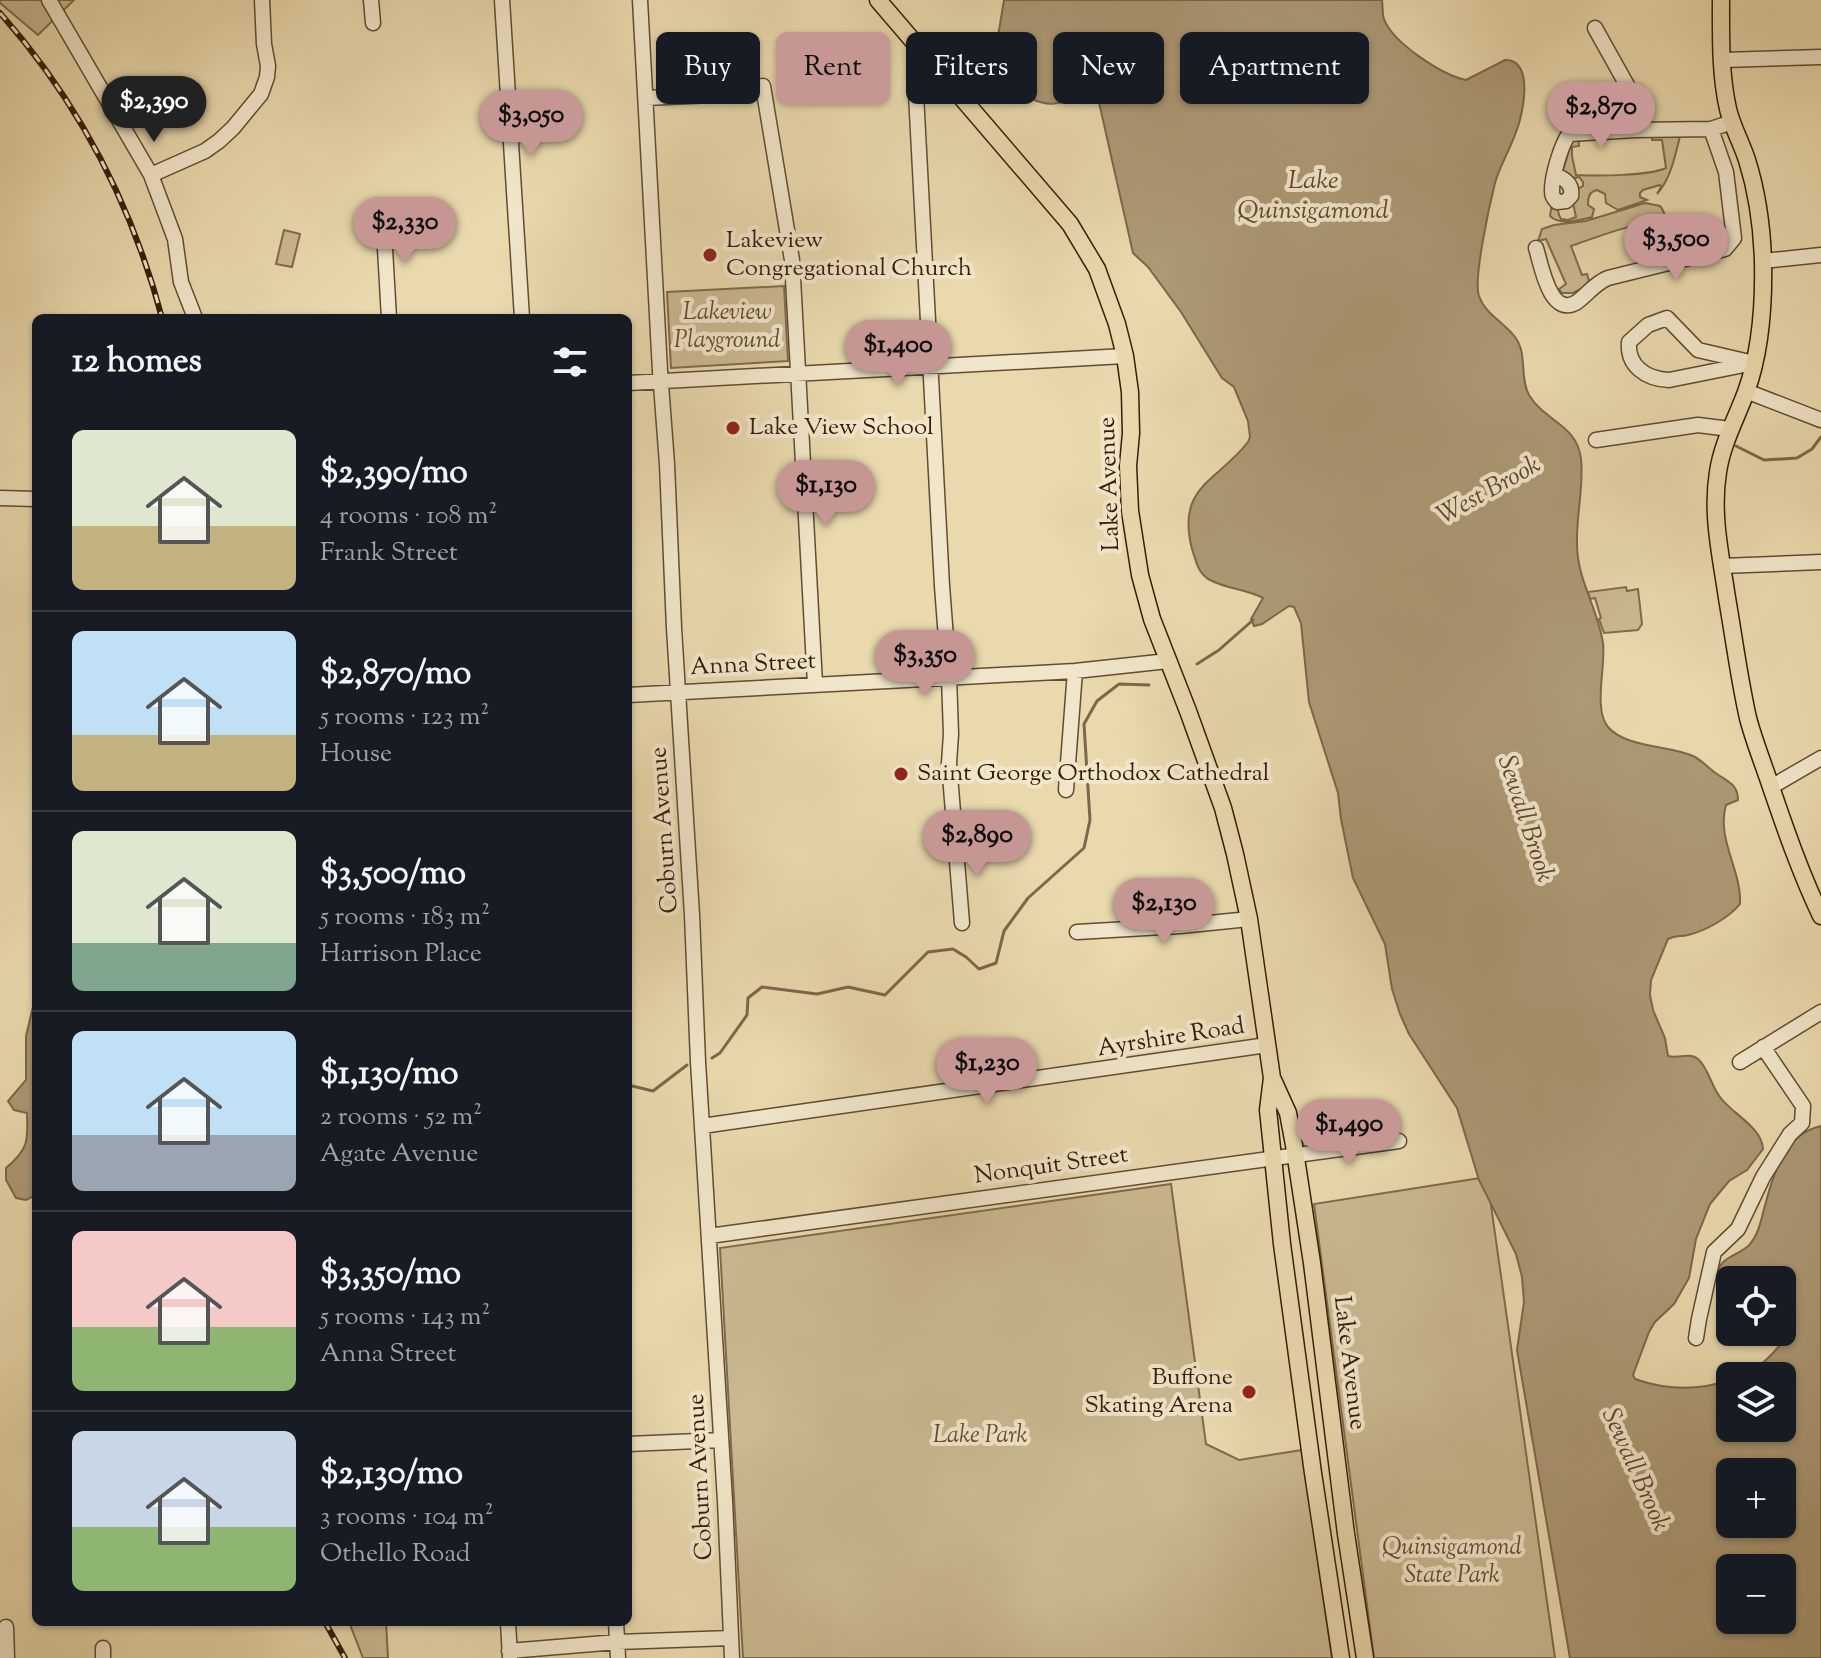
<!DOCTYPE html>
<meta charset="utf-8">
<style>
body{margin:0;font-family:"Sorts Mill Goudy",serif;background:#242831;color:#f1f3f6;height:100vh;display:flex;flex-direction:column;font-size:30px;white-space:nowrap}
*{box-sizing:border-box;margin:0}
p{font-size:26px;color:#9ea1a6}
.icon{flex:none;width:44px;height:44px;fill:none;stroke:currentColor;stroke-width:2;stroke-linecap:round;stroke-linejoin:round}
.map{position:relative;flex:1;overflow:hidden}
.panel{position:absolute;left:32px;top:314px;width:600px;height:1312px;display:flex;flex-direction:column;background:#171b24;border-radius:12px;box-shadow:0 2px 6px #0004}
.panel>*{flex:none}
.top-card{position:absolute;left:656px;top:32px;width:760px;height:72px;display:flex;gap:16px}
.controls{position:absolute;left:1716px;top:1266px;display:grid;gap:16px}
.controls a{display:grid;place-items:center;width:80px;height:80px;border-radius:12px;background:#171b24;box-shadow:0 2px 6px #0004;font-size:40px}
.price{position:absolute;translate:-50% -68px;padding:0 18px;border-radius:28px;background:#c59692;color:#111;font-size:26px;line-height:52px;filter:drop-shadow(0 2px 4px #0008)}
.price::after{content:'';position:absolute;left:50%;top:48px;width:24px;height:18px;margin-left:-12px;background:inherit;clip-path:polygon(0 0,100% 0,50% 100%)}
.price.on{background:#222;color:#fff}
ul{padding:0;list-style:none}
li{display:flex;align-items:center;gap:24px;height:200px;padding:0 40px}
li+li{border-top:2px solid #363941}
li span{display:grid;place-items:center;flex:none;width:224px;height:160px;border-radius:12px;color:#555}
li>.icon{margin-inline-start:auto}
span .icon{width:96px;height:96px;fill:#fffc;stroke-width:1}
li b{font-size:34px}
h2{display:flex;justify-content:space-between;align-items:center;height:96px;padding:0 40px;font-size:34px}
.tag{padding:0 28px;border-radius:12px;background:#171b24;box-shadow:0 2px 6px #0004;font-size:28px;line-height:72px}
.tag.on{background:#c59692;color:#111}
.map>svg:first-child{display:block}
.green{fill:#cab991;stroke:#806b4d;stroke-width:2}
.water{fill:#ac9975;stroke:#7c674a;stroke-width:2;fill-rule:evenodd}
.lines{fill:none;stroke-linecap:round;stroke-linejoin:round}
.stream{stroke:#7c674a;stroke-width:3}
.minor-casing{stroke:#624c32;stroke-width:17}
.major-casing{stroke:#351d09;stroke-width:19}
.minor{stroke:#f1e6ca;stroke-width:14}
.major{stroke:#e9d9ad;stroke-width:16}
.rail-casing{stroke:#351d09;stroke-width:6}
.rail{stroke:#f1e6ca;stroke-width:3;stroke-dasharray:9;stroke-linecap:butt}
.poi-dot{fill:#8f2418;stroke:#f1e6ca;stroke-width:3}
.labels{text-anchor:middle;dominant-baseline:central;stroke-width:8;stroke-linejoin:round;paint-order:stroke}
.poi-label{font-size:24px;fill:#351d09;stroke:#f1e6ca;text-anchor:start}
.park-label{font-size:24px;font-style:italic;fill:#624c32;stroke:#f1e6ca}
.street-label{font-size:24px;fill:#351d09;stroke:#f1e6ca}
.water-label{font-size:26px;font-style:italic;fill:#5f482f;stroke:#f1e6ca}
</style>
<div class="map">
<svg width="1821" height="1658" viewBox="0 0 1821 1658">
<rect width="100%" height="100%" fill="#e9d9ad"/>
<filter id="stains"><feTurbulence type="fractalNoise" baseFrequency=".0025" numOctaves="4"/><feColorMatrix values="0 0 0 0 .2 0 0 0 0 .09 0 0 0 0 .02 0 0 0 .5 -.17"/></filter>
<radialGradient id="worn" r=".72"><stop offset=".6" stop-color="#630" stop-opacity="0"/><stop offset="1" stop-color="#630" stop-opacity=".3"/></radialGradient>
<path class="green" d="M 0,0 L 74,0 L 38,35 L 0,3 Z
M 1652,132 L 1681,133 C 1675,154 1672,177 1657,194 L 1661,187 L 1660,185 L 1643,190 L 1640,193 L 1640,197 L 1647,200 L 1618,210 L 1606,203 L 1605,194 L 1597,190 C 1589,192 1588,197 1588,205 L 1594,209 L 1592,217 C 1579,220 1560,226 1550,216 L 1552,204 L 1557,206 L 1559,215 L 1561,219 L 1568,220 L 1576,217 L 1573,203 L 1576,190 L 1583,186 L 1583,182 L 1579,177 C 1572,179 1566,178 1563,170 L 1572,141 L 1578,136 L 1579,146 L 1572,147 L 1572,156 L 1576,175 C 1597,176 1649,176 1666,168 L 1662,140 L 1652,140 Z
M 1645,203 L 1660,206 C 1665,212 1665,218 1669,225 C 1674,237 1682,245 1692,253 L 1682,253 L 1680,245 L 1673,248 L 1673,257 L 1661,258 L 1659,253 L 1664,251 L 1655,225 C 1637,220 1590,240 1571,246 L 1582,275 L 1587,274 L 1590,284 L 1573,293 L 1562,293 L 1559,289 L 1566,284 L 1546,239 L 1538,241 L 1542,229 L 1554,225 L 1586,221 Z
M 284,230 L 300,234 L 292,267 L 276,264 Z
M 784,286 L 788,361 L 671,368 L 667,292 Z
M 1626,587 L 1627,591 L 1638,589 L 1642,624 L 1638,630 L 1604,633 L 1599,619 L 1601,618 L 1595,598 L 1590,599 L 1588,592 Z
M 1487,1177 L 1555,1658 L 1374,1658 L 1314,1204 Z
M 1171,1184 L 1206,1444 L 1239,1460 L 1302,1450 L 1332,1658 L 743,1658 L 720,1248 Z
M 349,1622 L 386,1622 L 388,1658 L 363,1658 Z"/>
<path class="water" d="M 1004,0 L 1382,0 C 1383,6 1382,14 1384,19 C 1393,43 1442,75 1466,80 L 1505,60 C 1535,59 1523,115 1516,132 C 1510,150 1500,165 1495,183 C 1490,203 1473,279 1479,296 C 1485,314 1504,322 1515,337 C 1528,354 1519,377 1529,395 C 1545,422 1577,424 1581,459 C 1584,487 1576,516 1577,544 C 1577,580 1598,609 1603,643 C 1606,666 1593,709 1608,727 C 1626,748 1669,745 1693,756 C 1702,760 1709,769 1717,774 C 1729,782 1738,785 1738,800 L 1726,805 C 1716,839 1742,871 1740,904 C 1729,918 1705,931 1688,935 C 1680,937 1676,935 1668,939 L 1651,980 L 1650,995 L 1653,1010 L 1665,1038 L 1668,1056 C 1678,1059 1690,1052 1698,1059 C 1709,1069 1711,1086 1720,1097 C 1732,1114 1762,1127 1763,1149 L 1747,1170 L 1729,1181 L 1710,1204 L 1696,1239 L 1689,1278 L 1674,1304 L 1655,1322 L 1649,1332 L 1633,1375 L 1635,1379 C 1666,1390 1698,1391 1730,1380 L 1730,1428 L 1782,1428 L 1782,1376 L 1742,1376 C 1757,1371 1789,1342 1789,1325 C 1788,1318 1783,1312 1782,1306 C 1780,1299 1782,1288 1782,1280 L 1730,1280 L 1730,1292 C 1725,1287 1716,1280 1718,1272 C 1720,1257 1742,1254 1750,1244 C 1758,1235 1761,1221 1764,1209 C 1773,1176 1782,1135 1821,1126 L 1821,1658 L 1570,1658 L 1517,1350 L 1524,1302 L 1522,1277 L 1516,1254 L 1479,1180 L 1457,1108 L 1409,1034 L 1400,1014 L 1392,989 L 1385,944 L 1353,878 L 1341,819 L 1338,793 L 1309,702 L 1301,623 L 1294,607 L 1289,606 L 1262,624 L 1254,626 L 1251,619 L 1263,598 C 1246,589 1227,589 1210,580 C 1198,574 1196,561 1192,549 C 1176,486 1217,482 1248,442 L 1250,437 L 1248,421 L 1234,387 L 1222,378 L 1181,312 L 1148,267 L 1133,253 L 1098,98 L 1087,94 C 1066,102 1051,109 1030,98 L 1024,81 L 1005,58 L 997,42 ZM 1730,1472 L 1782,1472 L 1782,1524 L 1730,1524 ZM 1730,1568 L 1782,1568 L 1782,1620 L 1730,1620 Z
M 36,994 L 36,1195 L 26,1200 L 16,1198 L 6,1180 L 6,1168 C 29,1149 28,1140 27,1113 L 14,1110 L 8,1101 L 26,1080 L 26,1036 Z"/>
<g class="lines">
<path class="stream" d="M 1736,446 L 1764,460 L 1797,458 L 1812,449 L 1821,437
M 1197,664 L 1219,650 L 1253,620
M 712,1058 L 720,1053 L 747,1015 L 748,998 L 762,987 L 817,994 L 848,987 L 885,995 L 928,952 L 953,949 L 966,957 L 979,969 L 996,963 L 1004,931 L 1028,898 L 1084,848 L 1090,820 L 1084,724 L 1097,701 L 1119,684 L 1149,685
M 628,1085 L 653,1091 L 687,1065"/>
<defs>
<path id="minor" d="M 49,0 L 151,175 L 175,239 L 181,282 L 195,318
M 371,0 L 373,23
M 502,0 L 522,318
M 640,0 L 660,371 L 667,464 L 674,628 L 692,915 L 698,1062 L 725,1501 L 732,1658
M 1595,28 L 1633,96 L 1635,130 L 1711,129 L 1732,122
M 1723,60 L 1821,57
M 933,63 L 920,76 L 916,94 L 942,586 L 949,677 L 951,734 L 949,763 L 962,923
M 646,98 L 712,95 L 763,86 L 792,260 L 815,684
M 151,175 L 205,151 L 219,141 L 233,128 L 261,94 L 267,77 L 268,66 L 264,44 L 262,0
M 1555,175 C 1565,179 1573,184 1571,196 L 1566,201 L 1557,202 C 1553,197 1552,197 1552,190 C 1552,176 1561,145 1569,134 L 1635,130
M 383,214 L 389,318
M 1536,248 C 1541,264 1550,319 1577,302 C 1588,294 1595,283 1608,278 L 1725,249 L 1734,238 L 1726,172 L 1711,129
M 1763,261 L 1821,255
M 1667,318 L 1698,350 L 1754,363 L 1669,380 C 1646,379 1627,366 1629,342 L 1648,325 Z
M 628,383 L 1125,356
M 1746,391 L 1821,420
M 1596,440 L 1698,425 L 1730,429
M 0,498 L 36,499
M 1722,566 L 1821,562
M 628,695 L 1075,671 L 1168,661
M 1771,787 L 1821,758
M 1066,790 L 1075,671
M 1077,932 L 1180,926 L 1249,919
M 1740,1062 L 1821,1012
M 702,1126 L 1267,1045
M 709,1236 L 1399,1141
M 1696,1338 L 1699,1319 L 1714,1252 L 1738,1229 L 1763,1177 L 1790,1134 L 1802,1123 L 1803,1106 L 1763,1047
M 628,1444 L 721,1440
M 508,1622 L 510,1658
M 616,1622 L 618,1658
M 6,1627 L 7,1658
M 103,1648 L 103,1658
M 509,1651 L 617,1642 L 731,1638"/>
<path id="major" d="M 878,0 L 1070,224 L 1097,269 L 1117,324 L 1125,356 L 1130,392 L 1131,433 L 1128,466 L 1130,511 L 1140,575 L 1152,619 L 1188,711 L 1223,808 L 1235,854 L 1249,919 L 1272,1078 L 1268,1110 L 1282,1244 L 1313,1473 L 1341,1658
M 1721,0 C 1721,36 1720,73 1728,109 C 1732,126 1741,142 1747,160 C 1757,192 1762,227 1763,261 C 1764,305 1761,351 1746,392 C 1736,419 1722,444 1718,472 C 1711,515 1721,556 1727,598 C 1734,638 1739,678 1748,718 C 1754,741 1763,763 1771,787 C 1786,831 1801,874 1821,916
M 1273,1080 L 1288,1113 L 1294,1145 L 1312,1263 L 1346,1534 L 1365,1658"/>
</defs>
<use href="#minor" class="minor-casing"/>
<use href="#major" class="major-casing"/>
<use href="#minor" class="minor"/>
<use href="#major" class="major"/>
<defs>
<path id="rail" d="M 0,13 C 78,101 132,205 162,318
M 325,1622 L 345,1658"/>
</defs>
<use href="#rail" class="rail-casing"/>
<use href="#rail" class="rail"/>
</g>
<g class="poi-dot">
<circle cx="710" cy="255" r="8"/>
<circle cx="733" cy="428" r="8"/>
<circle cx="901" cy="774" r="8"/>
<circle cx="1249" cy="1392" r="8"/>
</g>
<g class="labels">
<g class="poi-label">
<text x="726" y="241">Lakeview<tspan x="726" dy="28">Congregational Church</tspan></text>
<text x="749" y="428">Lake View School</text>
<text x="917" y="774">Saint George Orthodox Cathedral</text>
<text x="1233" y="1378" text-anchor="end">Buffone<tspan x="1233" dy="28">Skating Arena</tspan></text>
</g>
<g class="park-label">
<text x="727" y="313">Lakeview<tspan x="727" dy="28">Playground</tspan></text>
<text x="980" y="1436">Lake Park</text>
<text x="1452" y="1548">Quinsigamond<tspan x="1452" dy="28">State Park</tspan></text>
</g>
<g class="street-label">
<text transform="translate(1110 484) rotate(-92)">Lake Avenue</text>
<text transform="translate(753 665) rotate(-3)">Anna Street</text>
<text transform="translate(665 830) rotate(-94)">Coburn Avenue</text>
<text transform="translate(1171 1038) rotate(-9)">Ayrshire Road</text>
<text transform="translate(1051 1166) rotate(-8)">Nonquit Street</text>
<text transform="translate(1349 1363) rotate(83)">Lake Avenue</text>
<text transform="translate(701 1477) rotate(-93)">Coburn Avenue</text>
</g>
<g class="water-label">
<text x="1313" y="181">Lake<tspan x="1313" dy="30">Quinsigamond</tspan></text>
<text transform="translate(1489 491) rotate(-29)">West Brook</text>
<text transform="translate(1525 819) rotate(72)">Sewall Brook</text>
<text transform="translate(1635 1470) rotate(66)">Sewall Brook</text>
</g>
</g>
<rect width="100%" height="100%" filter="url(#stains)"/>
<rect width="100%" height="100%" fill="url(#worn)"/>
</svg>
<div class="controls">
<a><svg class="icon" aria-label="locate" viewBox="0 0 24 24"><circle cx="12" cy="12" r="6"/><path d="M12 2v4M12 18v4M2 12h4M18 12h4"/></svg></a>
<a><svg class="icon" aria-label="layers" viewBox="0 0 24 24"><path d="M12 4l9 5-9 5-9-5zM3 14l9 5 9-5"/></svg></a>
<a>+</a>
<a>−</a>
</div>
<b class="price on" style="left:154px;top:144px">$2,390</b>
<b class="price" style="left:1601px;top:150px">$2,870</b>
<b class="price" style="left:531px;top:158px">$3,050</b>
<b class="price" style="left:405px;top:265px">$2,330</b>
<b class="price" style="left:1676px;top:282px">$3,500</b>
<b class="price" style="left:898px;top:388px">$1,400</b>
<b class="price" style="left:826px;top:528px">$1,130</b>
<b class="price" style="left:925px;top:698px">$3,350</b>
<b class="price" style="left:977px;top:878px">$2,890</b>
<b class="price" style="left:1164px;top:946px">$2,130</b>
<b class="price" style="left:987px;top:1106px">$1,230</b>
<b class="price" style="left:1349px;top:1167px">$1,490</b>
<div class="top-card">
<a class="tag">Buy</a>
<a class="tag on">Rent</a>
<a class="tag">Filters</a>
<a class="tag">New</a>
<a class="tag">Apartment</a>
</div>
<section class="panel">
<h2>12 homes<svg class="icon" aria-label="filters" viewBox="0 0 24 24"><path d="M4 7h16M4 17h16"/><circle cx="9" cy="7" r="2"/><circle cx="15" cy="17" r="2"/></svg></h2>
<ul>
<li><span style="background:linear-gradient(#dfe7d0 60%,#c2b280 0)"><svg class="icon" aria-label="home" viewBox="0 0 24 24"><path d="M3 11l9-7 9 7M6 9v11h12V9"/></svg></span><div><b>$2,390/mo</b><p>4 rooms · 108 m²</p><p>Frank Street</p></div></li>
<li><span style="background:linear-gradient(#bfe0f5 65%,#c2b280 0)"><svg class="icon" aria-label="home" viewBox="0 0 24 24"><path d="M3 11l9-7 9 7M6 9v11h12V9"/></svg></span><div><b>$2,870/mo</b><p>5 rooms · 123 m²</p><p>House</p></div></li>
<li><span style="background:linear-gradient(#dfe7d0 70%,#7fa58c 0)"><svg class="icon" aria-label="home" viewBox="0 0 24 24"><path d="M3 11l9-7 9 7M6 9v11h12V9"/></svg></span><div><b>$3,500/mo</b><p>5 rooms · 183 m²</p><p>Harrison Place</p></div></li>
<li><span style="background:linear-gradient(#bfe0f5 65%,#9aa5b1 0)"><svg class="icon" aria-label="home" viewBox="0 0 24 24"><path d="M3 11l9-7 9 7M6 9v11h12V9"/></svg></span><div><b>$1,130/mo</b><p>2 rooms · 52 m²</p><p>Agate Avenue</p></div></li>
<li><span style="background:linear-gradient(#f6c9c9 60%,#8fb573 0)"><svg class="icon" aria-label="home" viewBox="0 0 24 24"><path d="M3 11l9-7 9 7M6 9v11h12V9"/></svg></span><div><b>$3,350/mo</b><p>5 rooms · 143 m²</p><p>Anna Street</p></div></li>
<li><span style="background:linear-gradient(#c9d6e8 60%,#8fb573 0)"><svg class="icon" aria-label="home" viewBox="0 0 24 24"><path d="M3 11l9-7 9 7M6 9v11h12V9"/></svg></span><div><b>$2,130/mo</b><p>3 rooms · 104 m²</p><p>Othello Road</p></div></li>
</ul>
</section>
</div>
